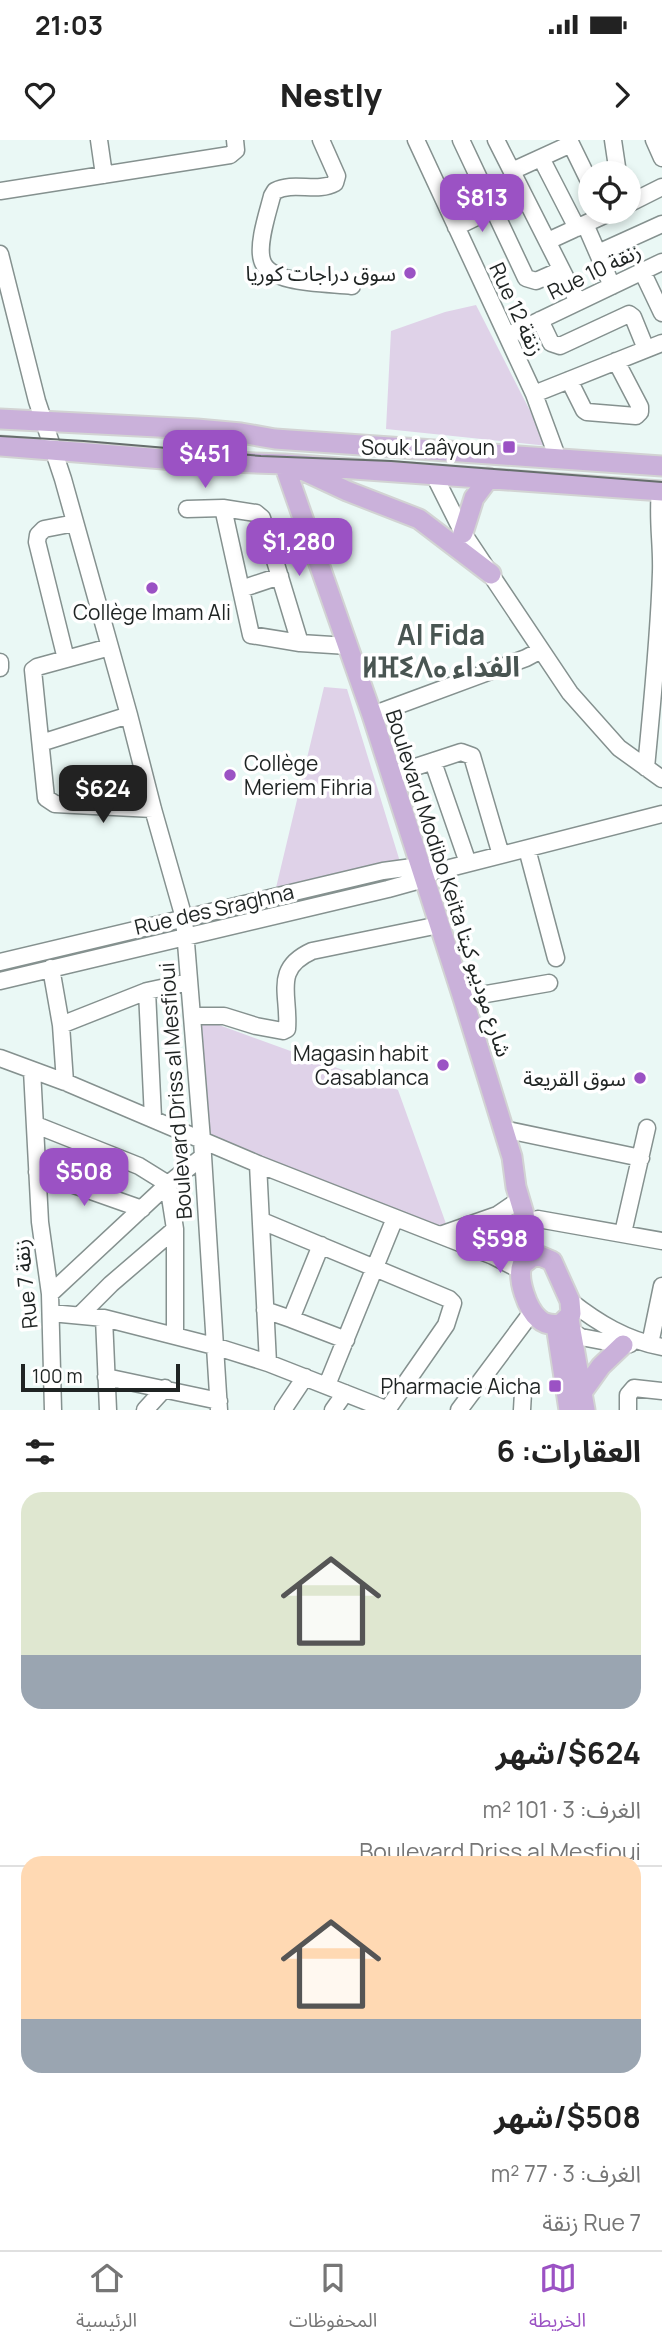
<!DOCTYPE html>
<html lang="ar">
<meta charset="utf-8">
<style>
body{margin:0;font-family:Manrope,"Noto Sans Arabic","Noto Sans Tifinagh",sans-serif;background:#f6f6f6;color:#222;direction:rtl;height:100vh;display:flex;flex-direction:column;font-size:26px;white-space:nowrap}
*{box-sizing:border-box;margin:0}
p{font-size:23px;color:#767676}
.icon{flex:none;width:38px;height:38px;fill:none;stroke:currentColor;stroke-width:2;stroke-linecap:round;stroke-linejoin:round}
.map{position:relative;height:1270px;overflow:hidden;direction:ltr}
.panel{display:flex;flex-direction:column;background:#fff;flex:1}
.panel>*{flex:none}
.buttons{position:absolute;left:578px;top:21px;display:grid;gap:14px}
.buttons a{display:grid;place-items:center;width:63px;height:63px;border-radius:50%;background:#fff;box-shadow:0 4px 10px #0003;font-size:35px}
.scale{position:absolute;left:21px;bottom:18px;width:159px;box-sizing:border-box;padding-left:7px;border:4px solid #1f2423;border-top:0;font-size:19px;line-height:24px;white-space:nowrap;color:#1f2423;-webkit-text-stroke:5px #fff;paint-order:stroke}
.price{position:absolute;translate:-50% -60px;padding:0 16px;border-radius:14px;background:#9b52c4;color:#fff;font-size:23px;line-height:46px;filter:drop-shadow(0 2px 4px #0008)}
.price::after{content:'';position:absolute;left:50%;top:42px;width:21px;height:16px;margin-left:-10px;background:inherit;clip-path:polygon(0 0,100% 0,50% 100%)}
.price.active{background:#222;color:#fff}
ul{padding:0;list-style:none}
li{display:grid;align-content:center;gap:14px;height:371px;padding:0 21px}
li+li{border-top:2px solid #e0e0e0}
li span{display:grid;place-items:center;height:217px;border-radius:21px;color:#555}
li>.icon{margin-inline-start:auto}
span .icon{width:126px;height:126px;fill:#fffc;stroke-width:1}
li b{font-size:30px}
h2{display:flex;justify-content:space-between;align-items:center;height:84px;padding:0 21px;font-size:30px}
.status{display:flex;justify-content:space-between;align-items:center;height:49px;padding:0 35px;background:#fff;direction:ltr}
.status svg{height:19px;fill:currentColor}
header{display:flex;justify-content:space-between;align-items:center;height:91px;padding:0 21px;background:#fff;font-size:32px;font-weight:800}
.menu{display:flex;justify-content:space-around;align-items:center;height:98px;border-top:2px solid #e0e0e0;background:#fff;font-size:19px;color:#767676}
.menu a{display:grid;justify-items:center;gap:4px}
.menu .active{color:#9b52c4}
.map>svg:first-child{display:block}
.green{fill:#dfd2e8}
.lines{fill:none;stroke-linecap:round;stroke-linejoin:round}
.minor-casing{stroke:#85918f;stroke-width:19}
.major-casing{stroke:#d2d3d3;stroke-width:23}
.minor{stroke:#fff;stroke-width:16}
.major{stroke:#cab1da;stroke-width:19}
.tram{stroke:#666e6c;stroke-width:2}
.poi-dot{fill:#9b52c4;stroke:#fff;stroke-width:2.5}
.labels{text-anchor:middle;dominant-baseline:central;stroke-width:7;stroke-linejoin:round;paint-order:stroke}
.street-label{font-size:21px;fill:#1f2423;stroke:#fff}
.poi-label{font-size:21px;fill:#1f2423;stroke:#fff;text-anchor:end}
.district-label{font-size:28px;font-weight:bold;fill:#495552;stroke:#fff}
</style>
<div class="status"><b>21:03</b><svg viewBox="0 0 49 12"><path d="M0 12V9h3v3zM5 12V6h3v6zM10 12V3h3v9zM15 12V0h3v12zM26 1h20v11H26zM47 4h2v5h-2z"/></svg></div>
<header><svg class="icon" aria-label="forward" viewBox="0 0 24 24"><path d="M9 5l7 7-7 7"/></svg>Nestly<svg class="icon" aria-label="heart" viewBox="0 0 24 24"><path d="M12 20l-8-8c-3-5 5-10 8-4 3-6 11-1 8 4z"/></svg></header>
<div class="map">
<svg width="662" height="1270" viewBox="0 0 662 1270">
<rect width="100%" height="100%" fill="#eaf8f5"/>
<path class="green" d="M 476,165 L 548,306 L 386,289 L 391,191 L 445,172 Z
M 324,547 L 347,549 L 401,725 L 275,752 Z
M 197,877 L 398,950 L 449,1092 L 207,998 Z"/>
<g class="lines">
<defs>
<path id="minor" d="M 99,0 L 104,35
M 321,0 L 337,36 L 335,43 C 317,53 294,41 275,51 L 272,56 C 268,72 257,104 262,120 C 268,145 330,143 352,146
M 416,0 L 534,254 L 558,319
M 461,0 L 526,138 L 536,141 L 561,130
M 496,0 L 578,162
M 569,0 L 590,43
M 654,0 L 662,18
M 541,18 L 577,88
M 512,31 L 571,4
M 608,33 L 617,27 L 613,0
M 0,51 L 230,15 L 236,10 L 235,0
M 628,64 L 662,47
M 585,84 L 612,146
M 456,87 L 493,69
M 548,101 L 611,72
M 598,113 L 662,84
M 0,114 L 37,261 L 63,339 L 129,575 L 153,669 L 184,778 L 202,1000 L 219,1270
M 642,131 L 662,173
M 540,180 L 551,203 L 560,206 L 629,174 L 633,177 L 646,209
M 507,196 L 662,122
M 569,240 L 584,270 L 587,272 L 636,276 L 640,272 L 640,267 L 616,221
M 534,254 L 662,203
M 434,335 L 463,393 L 570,553 L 619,608 L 662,639
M 187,369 L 223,368
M 241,449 L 280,436
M 300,503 L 262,378 L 256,373 L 223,368 L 251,495 L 300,503 L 348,506
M 110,507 L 37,527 L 33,530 L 46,658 L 55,664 L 153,669
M 66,519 L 37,402 L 38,395 L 44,389 L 75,383
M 0,522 L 0,528
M 372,575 L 526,518 L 541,510
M 41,603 L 129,575
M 433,622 L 468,723
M 646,628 C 652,563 659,498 661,432 C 662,405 657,379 660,351
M 391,635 L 461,612 L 472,616 L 501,715
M 527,709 L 556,818
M 0,822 L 383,731 L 420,726 L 435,731 L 446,729 L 662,674
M 51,828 L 61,885 L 65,942
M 0,841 L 388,749 L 424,739 L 433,732
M 147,851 L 153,978
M 463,858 L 549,843
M 192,876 L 224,876 L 256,886 L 283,891 L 287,889 C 290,855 272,829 312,811 L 439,785
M 61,885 L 147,851 L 189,842
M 0,918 L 65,942 L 258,1024 L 493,1116 L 520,1130
M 32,930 L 40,1082 L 50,1154 L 53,1270
M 36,985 L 139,1026 L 168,1044 L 175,1089 L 175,1196
M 503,989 L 641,1018
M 258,1024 L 268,1223
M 37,1032 L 142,1069
M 538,1079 L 662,1101
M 262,1081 L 449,1159 L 453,1163 L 446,1185 L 387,1270
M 623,1093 L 647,988
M 440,1095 L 497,1075 L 519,1060
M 50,1154 L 168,1044 L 201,1018
M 570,1161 C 598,1183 626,1200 662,1207
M 265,1170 L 291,1179 L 321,1105
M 51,1173 L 104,1178 L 214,1206 L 268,1223 L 388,1270
M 81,1174 L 111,1144 L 175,1089
M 104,1178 L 108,1270
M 291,1179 L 346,1200
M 565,1187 L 581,1197 L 623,1205 L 630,1204
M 650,1204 L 662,1146
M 106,1237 L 219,1261
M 327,1245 L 395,1078
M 145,1270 L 165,1248
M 283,1270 L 305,1237
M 333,1270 L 345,1253
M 459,1270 L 532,1172
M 522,1270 L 523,1252
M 628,1270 L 628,1255 L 634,1248 L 662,1251"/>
<path id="major" d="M 0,279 L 197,289 L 241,293 L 275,299 L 662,326
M 0,306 L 176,320 L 284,324 L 662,351
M 284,324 L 372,575 L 463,858 L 512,1017 L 516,1047 L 524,1074 L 532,1117
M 302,330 L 347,351 L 419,379 L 491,434
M 463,393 L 474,358 L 489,338
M 540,1116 L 552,1121 L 570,1161 L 571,1174 L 561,1184 C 553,1185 545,1185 539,1179 C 527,1169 517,1139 522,1125 L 532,1117 Z
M 569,1179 L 585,1270
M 556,1185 L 569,1270
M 583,1251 L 601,1226 L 623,1205"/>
</defs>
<use href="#minor" class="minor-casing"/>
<use href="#major" class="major-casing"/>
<use href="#minor" class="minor"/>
<use href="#major" class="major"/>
<path class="tram" d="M 0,296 L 84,301 L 261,316 L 391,321 L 662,342"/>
</g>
<g class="poi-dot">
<circle cx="410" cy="133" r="7"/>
<rect x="502" y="300" width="14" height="14" rx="3.5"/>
<circle cx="152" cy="448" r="7"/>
<circle cx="230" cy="635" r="7"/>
<circle cx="443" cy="925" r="7"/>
<circle cx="640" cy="938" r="7"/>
<rect x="548" y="1239" width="14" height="14" rx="3.5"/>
</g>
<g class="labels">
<g class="street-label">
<text transform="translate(594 131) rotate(-26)">Rue 10 زنقة</text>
<text transform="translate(517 169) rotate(65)">Rue 12 زنقة</text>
<text transform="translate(449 743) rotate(72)">Boulevard Modibo Keita شارع موديبو كيتا</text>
<text transform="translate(214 769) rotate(-13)">Rue des Sraghna</text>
<text transform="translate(175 951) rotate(-94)">Boulevard Driss al Mesfioui</text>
<text transform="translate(25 1144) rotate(-96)">Rue 7 زنقة</text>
</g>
<g class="poi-label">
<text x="396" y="133">سوق دراجات كوريا</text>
<text x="495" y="307">Souk Laâyoun</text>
<text x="152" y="472" text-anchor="middle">Collège Imam Ali</text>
<text x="244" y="623" text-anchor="start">Collège<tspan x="244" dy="24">Meriem Fihria</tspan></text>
<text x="429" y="913">Magasin habit<tspan x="429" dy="24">Casablanca</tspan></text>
<text x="626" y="938">سوق القريعة</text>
<text x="541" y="1246">Pharmacie Aicha</text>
</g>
<g class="district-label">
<text x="441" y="494">Al Fida<tspan x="441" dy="32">ⵍⴼⵉⴷⴰ الفداء</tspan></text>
</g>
</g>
</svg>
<div class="buttons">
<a><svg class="icon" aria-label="locate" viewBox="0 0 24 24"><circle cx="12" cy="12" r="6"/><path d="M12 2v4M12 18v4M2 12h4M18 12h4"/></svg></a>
</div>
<div class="scale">100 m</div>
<b class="price" style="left:482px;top:94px">$813</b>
<b class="price" style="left:205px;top:350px">$451</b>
<b class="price" style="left:299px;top:438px">$1,280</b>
<b class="price active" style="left:103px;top:685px">$624</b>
<b class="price" style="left:84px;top:1068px">$508</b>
<b class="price" style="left:500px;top:1135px">$598</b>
</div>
<section class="panel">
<h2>العقارات: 6<svg class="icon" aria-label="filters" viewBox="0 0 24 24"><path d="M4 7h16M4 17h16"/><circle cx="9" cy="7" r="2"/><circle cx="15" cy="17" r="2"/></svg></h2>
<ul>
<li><span style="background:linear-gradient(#dfe7d0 75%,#9aa5b1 0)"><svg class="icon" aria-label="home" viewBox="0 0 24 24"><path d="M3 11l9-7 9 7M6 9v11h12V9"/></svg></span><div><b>$624/شهر</b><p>الغرف: 3 · 101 m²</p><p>Boulevard Driss al Mesfioui</p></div></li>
<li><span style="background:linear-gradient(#ffd9b3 75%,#9aa5b1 0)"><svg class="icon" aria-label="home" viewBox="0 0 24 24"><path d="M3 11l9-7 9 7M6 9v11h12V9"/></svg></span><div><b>$508/شهر</b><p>الغرف: 3 · 77 m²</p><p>Rue 7 زنقة</p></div></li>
</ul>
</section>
<nav class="menu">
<a class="active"><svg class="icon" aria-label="map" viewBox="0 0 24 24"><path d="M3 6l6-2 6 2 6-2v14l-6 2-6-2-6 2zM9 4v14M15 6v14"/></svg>الخريطة</a>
<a><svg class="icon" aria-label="saved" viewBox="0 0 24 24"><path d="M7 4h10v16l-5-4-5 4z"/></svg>المحفوظات</a>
<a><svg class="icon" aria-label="home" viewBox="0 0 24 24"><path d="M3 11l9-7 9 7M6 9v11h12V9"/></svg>الرئيسية</a>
</nav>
